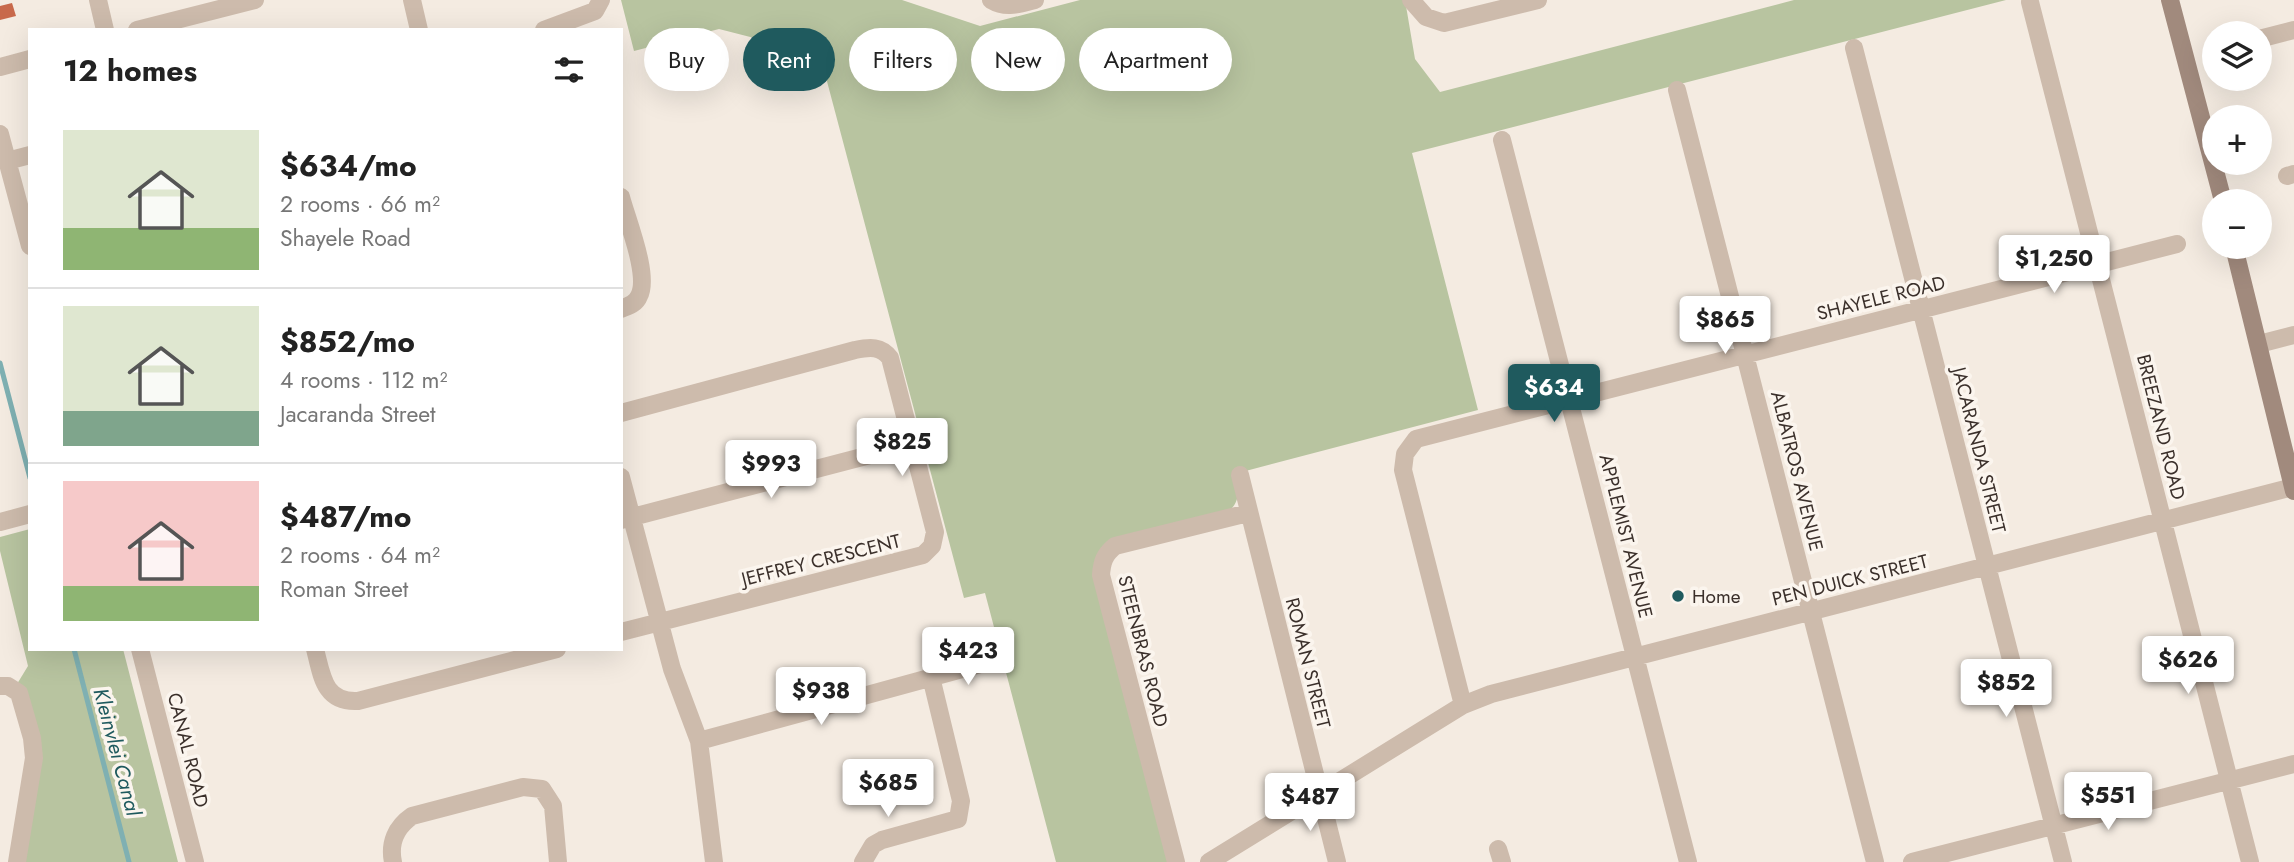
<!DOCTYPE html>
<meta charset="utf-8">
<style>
body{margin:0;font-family:Jost,sans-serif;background:#f6f6f6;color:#222;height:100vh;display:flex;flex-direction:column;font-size:26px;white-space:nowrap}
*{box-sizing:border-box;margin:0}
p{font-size:23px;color:#767676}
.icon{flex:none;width:38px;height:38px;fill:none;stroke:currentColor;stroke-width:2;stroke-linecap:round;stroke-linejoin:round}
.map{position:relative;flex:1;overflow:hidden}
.panel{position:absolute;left:28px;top:28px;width:595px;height:623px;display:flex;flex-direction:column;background:#fff;border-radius:0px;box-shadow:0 7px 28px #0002}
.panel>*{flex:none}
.top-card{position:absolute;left:644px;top:28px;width:665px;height:63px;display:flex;gap:14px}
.tools{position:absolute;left:2202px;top:21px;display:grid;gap:14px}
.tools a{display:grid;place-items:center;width:70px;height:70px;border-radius:50%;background:#fff;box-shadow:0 7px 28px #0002;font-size:35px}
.price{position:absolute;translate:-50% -60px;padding:0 16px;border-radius:7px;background:#fff;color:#222;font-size:23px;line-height:46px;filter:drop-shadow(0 2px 4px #0008)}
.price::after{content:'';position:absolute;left:50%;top:42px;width:21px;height:16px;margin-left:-10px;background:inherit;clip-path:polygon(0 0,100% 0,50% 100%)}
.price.on{background:#1f5a5e;color:#fff}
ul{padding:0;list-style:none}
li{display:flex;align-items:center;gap:21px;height:175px;padding:0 35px}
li+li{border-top:2px solid #e0e0e0}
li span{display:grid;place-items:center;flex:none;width:196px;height:140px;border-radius:0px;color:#555}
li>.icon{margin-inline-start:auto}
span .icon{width:84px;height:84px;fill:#fffc;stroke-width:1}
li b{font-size:30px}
h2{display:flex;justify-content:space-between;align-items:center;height:84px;padding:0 35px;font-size:30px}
.chip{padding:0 24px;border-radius:32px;background:#fff;box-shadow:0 7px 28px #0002;font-size:24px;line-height:63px}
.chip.on{background:#1f5a5e;color:#fff}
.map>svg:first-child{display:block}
.green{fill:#b8c4a0}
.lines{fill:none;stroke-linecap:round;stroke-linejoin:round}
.stream{stroke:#7fb0b2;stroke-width:5}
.building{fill:#c8694b}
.street{stroke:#cdbbac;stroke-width:18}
.secondary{stroke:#a18a7d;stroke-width:18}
.poi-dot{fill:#1f5a5e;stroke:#fbf5ee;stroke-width:2.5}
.labels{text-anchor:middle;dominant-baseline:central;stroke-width:7;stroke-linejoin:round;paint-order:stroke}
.street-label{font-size:19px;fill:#3b302b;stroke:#fbf5ee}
.poi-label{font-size:19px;fill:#3b302b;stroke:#fbf5ee;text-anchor:start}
.water-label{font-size:21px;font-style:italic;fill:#1f5a5e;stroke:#fbf5ee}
</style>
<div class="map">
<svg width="2294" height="862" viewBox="0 0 2294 862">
<rect width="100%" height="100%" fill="#f4ebe1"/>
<path class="green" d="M 621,0 L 902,0 L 980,26 L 1080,0 L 1405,0 L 1415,59 L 1440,92 L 1794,0 L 2006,0 L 1412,153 L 1478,410 L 1238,473 C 1238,488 1241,501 1229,511 L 1099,554 L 1168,862 L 1056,862 L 985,593 L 964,598 L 820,55 L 719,29 L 634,51 Z
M 30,529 L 30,649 L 123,649 L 178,862 L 24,862 L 41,752 L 17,684 L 28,666 L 0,551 L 0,537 Z"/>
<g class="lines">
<path class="stream" d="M 0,363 L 30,478
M 74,649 L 129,862"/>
</g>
<path class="building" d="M 12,3 L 16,16 L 0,20 L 0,6 Z"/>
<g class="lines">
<path class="street" d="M 98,0 L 105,30
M 412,0 L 419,30
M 991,0 C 1006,9 1019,4 1035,0
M 1411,0 L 1426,17 L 1444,23 L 1538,0
M 2030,2 L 2250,862
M 137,30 L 255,0
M 544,30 L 595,11 L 601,0
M 2259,39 L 2294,30
M 1854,48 L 2063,862
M 0,67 L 30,59
M 1677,90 L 1875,862
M 0,134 L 30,246
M 1502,140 L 1688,862
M 7,161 L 30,155
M 2287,176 L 2294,174
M 621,197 C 627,220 650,276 639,296 C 636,304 628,306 621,309
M 2259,344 L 2294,335
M 621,413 L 855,350 C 870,347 881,346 890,358 L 935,532 L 932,546 L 923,555 L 621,632
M 1240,475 L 1337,862
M 621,477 L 672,669 L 699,741 L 714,862
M 621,520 L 912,444
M 0,522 L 30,514
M 140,649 L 195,862
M 315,649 C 322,676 324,703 358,701 L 557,649
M 0,686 L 8,686 L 19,693 L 32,738 L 34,758 L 17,862
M 1463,705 L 1403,470 L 1405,454 L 1416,439 L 2177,244
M 699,741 L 995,660
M 1498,849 L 1502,862
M 393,862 C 389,843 396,827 412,816 L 523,787 L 542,789 L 553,806 L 558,862
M 863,862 L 873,845 L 882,840 L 958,819 L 961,801 L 931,677
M 1176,862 L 1101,575 C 1102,562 1104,555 1115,546 L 1248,513
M 1209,862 L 1463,705 L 1491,694 L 2293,487
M 1912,862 L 2294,764"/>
<path class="secondary" d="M 2170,0 L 2223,201
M 2234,247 L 2294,491"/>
</g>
<circle class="poi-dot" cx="1678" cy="596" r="7"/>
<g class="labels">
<g class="street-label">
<text transform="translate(1881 298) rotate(-14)">SHAYELE ROAD</text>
<text transform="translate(2161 427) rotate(76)">BREEZAND ROAD</text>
<text transform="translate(1979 450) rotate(76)">JACARANDA STREET</text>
<text transform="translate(1797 471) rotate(76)">ALBATROS AVENUE</text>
<text transform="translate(1626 536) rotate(76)">APPLEMIST AVENUE</text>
<text transform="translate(821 560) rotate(-14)">JEFFREY CRESCENT</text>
<text transform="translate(1850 580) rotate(-14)">PEN DUICK STREET</text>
<text transform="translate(1143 651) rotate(76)">STEENBRAS ROAD</text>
<text transform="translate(1308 663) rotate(76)">ROMAN STREET</text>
<text transform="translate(188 750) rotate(76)">CANAL ROAD</text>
</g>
<g class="poi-label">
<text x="1692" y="596">Home</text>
</g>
<g class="water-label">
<text transform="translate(117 752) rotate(75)">Kleinvlei Canal</text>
</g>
</g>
</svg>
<div class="tools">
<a><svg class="icon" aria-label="layers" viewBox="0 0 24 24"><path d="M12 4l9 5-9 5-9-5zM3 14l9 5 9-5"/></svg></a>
<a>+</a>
<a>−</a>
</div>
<b class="price" style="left:2054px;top:295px">$1,250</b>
<b class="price" style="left:1725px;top:356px">$865</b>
<b class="price on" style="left:1554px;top:424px">$634</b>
<b class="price" style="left:902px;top:478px">$825</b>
<b class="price" style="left:771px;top:500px">$993</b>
<b class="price" style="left:968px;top:687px">$423</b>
<b class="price" style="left:2188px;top:696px">$626</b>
<b class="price" style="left:2006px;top:719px">$852</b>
<b class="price" style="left:821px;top:727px">$938</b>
<b class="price" style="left:888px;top:819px">$685</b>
<b class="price" style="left:2108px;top:832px">$551</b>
<b class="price" style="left:1310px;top:833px">$487</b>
<div class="top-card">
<a class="chip">Buy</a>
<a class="chip on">Rent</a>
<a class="chip">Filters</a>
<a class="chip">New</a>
<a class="chip">Apartment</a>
</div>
<section class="panel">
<h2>12 homes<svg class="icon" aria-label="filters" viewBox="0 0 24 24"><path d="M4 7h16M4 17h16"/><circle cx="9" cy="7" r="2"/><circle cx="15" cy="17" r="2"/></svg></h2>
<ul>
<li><span style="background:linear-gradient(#dfe7d0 70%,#8fb573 0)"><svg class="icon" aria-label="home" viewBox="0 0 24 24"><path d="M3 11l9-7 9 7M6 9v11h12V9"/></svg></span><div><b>$634/mo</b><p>2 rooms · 66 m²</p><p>Shayele Road</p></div></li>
<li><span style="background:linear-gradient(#dfe7d0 75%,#7fa58c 0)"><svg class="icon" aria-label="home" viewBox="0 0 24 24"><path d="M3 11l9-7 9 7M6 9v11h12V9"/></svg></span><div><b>$852/mo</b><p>4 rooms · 112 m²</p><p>Jacaranda Street</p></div></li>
<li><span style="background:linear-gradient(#f6c9c9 75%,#8fb573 0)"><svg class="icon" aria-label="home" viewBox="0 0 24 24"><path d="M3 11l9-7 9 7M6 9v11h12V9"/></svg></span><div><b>$487/mo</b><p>2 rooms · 64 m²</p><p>Roman Street</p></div></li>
</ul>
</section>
</div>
